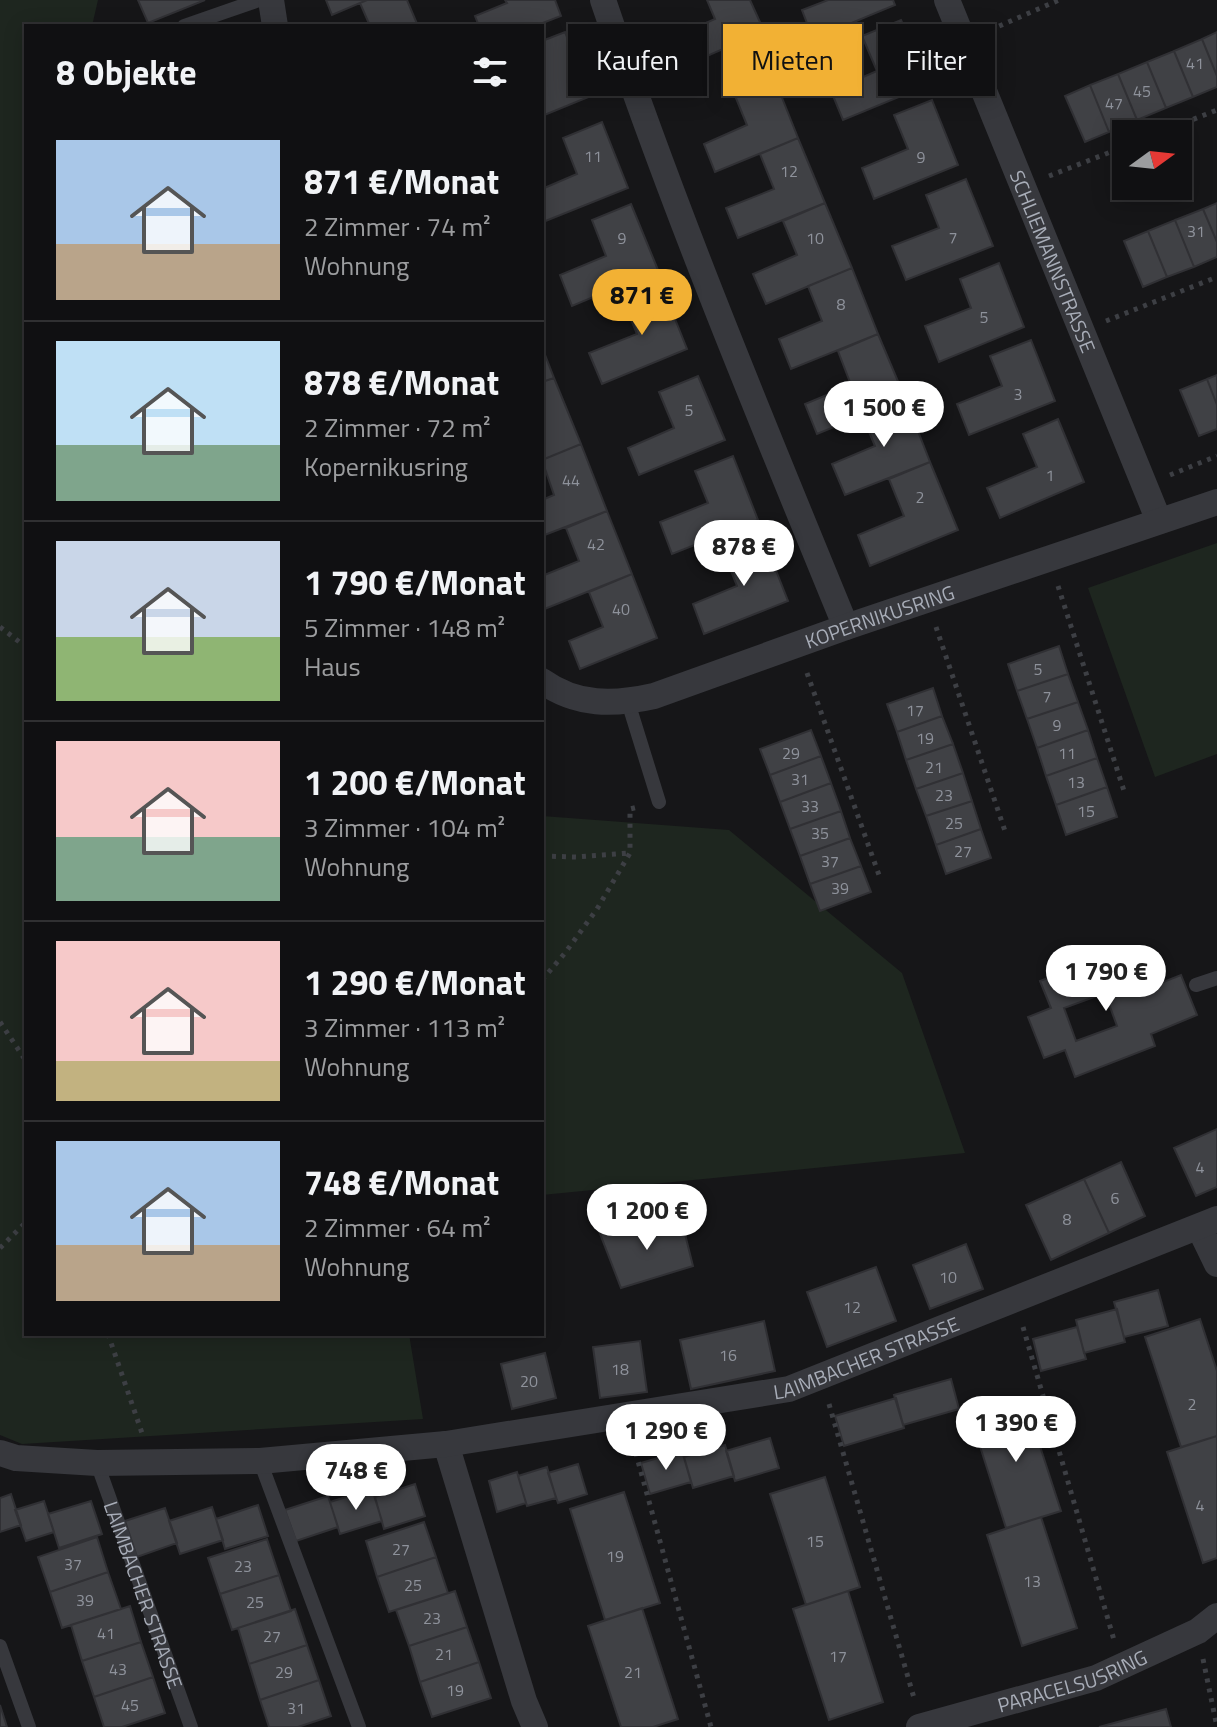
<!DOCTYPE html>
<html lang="de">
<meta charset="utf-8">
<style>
body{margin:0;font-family:"Titillium Web",sans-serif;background:#19191b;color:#f1f3f6;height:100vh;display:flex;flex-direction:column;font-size:30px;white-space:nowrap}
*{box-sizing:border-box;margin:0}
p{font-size:26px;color:#9c9d9f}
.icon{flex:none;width:44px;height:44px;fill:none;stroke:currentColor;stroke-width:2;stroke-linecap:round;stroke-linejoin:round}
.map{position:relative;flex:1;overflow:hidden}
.sheet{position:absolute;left:24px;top:24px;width:520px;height:1312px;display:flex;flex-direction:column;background:#101012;border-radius:0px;box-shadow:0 4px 20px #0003,0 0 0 2px #303032}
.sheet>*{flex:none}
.hud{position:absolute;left:568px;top:24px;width:528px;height:72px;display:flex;gap:16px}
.needle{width:52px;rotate:75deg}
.tools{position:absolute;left:1112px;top:120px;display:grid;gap:16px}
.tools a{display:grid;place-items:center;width:80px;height:80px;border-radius:0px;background:#101012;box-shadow:0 4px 20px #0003,0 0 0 2px #303032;font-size:40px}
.price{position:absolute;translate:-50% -68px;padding:0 18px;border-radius:28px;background:#fff;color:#222;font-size:26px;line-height:52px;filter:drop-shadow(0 2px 4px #0008)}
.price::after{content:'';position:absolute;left:50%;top:48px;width:24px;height:18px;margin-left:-12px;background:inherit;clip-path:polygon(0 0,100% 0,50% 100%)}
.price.on{background:#f2b134;color:#111}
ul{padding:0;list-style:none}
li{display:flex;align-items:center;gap:24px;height:200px;padding:0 32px}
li+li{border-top:2px solid #303032}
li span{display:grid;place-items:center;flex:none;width:224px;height:160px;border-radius:0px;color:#555}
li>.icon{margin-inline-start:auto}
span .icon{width:96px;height:96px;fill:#fffc;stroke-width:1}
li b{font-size:34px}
h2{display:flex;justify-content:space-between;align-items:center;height:96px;padding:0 32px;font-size:34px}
.tag{padding:0 28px;border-radius:0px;background:#101012;box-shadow:0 4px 20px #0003,0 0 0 2px #303032;font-size:28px;line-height:72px}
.tag.on{background:#f2b134;color:#111}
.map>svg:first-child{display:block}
.green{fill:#1e261f}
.building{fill:#404145;stroke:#303034;stroke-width:2;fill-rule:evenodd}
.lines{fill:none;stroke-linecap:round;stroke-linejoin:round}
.path{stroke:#3d3f44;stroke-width:5;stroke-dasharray:4 6;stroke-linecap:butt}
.service{stroke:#37383d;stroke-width:14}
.minor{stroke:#37383d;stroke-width:26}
.labels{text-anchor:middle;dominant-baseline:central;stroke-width:8;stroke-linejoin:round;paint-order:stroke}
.number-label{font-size:16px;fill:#8e929b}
.street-label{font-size:20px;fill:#a8adb8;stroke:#111113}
</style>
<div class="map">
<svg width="1217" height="1727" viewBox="0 0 1217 1727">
<rect width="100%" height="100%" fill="#161618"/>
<path class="green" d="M 0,0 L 98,0 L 92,26 L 26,26 L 26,1334 L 409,1334 L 423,1419 L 22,1444 L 0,1435 Z
M 1217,543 L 1217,754 L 1155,777 L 1088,588 Z
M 542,816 L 729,830 L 902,973 L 965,1153 L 542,1195 Z"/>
<path class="building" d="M 138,0 L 205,0 L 148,23 Z
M 326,0 L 367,0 L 332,15 Z
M 367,0 L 407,0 L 418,26 L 370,26 L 360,3 Z
M 505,0 L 555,0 L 561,16 L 535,26 L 479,26 L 475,16 L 507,3 Z
M 707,0 L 750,0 L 764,31 L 680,68 L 667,40 L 715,19 Z
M 828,0 L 893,0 L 895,5 L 813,39 L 802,10 Z
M 901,20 L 928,85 L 843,120 L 831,91 L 877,71 L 862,36 Z
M 565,32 L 591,96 L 542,116 L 542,41 Z
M 1217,32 L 1217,76 L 1202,39 Z
M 756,35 L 771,70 L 744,81 L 730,46 Z
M 1202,39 L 1217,76 L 1217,87 L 1193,97 L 1174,51 Z
M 1174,51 L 1193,97 L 1166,108 L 1147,62 Z
M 1147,62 L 1166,108 L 1137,120 L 1118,74 Z
M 771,70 L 798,138 L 715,172 L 704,144 L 747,125 L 731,86 Z
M 1118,74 L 1137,120 L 1109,132 L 1090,85 Z
M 1090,85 L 1109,132 L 1085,142 L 1065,96 Z
M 932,100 L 958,165 L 874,199 L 862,168 L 908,149 L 894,115 Z
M 602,122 L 628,188 L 543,222 L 542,189 L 577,174 L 563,138 Z
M 798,138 L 825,203 L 738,238 L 726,208 L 774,189 L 760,154 Z
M 966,179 L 993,246 L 906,280 L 892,246 L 939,228 L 926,195 Z
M 825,203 L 852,268 L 766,304 L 753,274 L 797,255 L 783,221 Z
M 1217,203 L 1217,242 L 1203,209 Z
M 631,204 L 658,270 L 572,306 L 560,275 L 606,256 L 592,220 Z
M 1203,209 L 1217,242 L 1217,257 L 1194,267 L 1175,220 Z
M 1175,220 L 1194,267 L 1167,277 L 1148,231 Z
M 1148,231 L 1167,277 L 1143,287 L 1124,241 Z
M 999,263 L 1024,327 L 939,362 L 925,326 L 971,308 L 960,279 Z
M 852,268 L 878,334 L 791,369 L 779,339 L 822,321 L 808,286 Z
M 661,284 L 687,349 L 602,384 L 589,353 L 637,334 L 623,300 Z
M 878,334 L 905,398 L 817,434 L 805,404 L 851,385 L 838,351 Z
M 1031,340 L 1055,401 L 969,435 L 957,404 L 1002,386 L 990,356 Z
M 542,347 L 554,378 L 542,382 Z
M 1217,375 L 1217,405 L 1207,379 Z
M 698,376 L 725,440 L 639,475 L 628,448 L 674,428 L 659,392 Z
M 554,378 L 581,444 L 542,460 L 542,382 Z
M 1207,379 L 1217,405 L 1217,429 L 1199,436 L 1180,390 Z
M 905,398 L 930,462 L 845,495 L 832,464 L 875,446 L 862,415 Z
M 1058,419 L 1084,482 L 1000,518 L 987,488 L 1037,467 L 1023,434 Z
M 581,444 L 607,511 L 542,536 L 542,500 L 554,495 L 542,460 Z
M 733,456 L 758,520 L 672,554 L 660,522 L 708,503 L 695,471 Z
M 930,462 L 958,530 L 870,566 L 858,535 L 904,516 L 889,479 Z
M 607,511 L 632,574 L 542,610 L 542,576 L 579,561 L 566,528 Z
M 762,535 L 788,601 L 704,634 L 693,604 L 737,586 L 723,551 Z
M 632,574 L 657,638 L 580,669 L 569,641 L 603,627 L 589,592 Z
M 1059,646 L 1068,674 L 1017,691 L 1008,664 Z
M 1068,674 L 1078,702 L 1027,719 L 1017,691 Z
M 933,688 L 942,716 L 897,732 L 887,704 Z
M 1078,702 L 1088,730 L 1037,748 L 1027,719 Z
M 942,716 L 953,744 L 906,760 L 897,732 Z
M 811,730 L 821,756 L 770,775 L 760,749 Z
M 1088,730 L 1097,758 L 1046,776 L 1037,748 Z
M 953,744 L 963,773 L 916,789 L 906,760 Z
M 821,756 L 831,783 L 780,802 L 770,775 Z
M 1097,758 L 1107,787 L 1056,805 L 1046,776 Z
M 963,773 L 972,801 L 926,816 L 916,789 Z
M 831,783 L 841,811 L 790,829 L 780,802 Z
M 1107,787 L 1117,817 L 1066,835 L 1056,805 Z
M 972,801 L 981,829 L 936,845 L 926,816 Z
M 841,811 L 850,838 L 800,856 L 790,829 Z
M 981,829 L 991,858 L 946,874 L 936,845 Z
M 850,838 L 861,866 L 810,884 L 800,856 Z
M 861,866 L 871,892 L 820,911 L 810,884 Z
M 1121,949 L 1138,992 L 1181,975 L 1197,1015 L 1151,1034 L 1155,1046 L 1075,1077 L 1065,1050 L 1044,1058 L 1028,1017 L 1051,1008 L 1040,981 ZM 1105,993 L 1117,1026 L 1076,1041 L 1064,1008 Z
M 1217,1129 L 1217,1187 L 1196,1196 L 1174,1148 Z
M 1121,1162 L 1145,1216 L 1109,1233 L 1084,1179 Z
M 1084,1179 L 1109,1233 L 1051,1260 L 1026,1205 Z
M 682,1222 L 693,1266 L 621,1288 L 599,1231 Z
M 966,1244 L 983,1289 L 930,1309 L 913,1265 Z
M 876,1267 L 896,1321 L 827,1347 L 807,1292 Z
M 1158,1290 L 1168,1326 L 1124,1337 L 1114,1302 Z
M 1117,1309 L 1125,1342 L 1084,1353 L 1076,1320 Z
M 1200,1319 L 1217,1371 L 1217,1436 L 1181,1447 L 1145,1337 Z
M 764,1321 L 775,1371 L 691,1389 L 680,1340 Z
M 1077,1327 L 1086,1359 L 1041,1371 L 1033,1339 Z
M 640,1341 L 647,1392 L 600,1398 L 593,1347 Z
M 545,1353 L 556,1398 L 512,1409 L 501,1364 Z
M 951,1379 L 959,1409 L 903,1425 L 894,1395 Z
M 896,1398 L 904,1428 L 844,1446 L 835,1416 Z
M 1025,1400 L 1061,1511 L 1006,1528 L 971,1418 Z
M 1217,1436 L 1217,1558 L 1203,1563 L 1167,1452 Z
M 770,1438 L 779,1468 L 735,1481 L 726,1451 Z
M 725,1445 L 734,1476 L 693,1488 L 684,1457 Z
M 682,1451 L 691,1482 L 650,1494 L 641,1463 Z
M 578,1464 L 587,1494 L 558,1503 L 548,1473 Z
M 547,1467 L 556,1498 L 527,1506 L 518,1476 Z
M 517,1472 L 526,1503 L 497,1512 L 489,1481 Z
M 825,1477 L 860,1587 L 806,1605 L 770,1494 Z
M 415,1484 L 425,1516 L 384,1529 L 375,1497 Z
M 372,1489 L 382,1521 L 340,1534 L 330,1502 Z
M 624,1492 L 660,1603 L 605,1620 L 570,1509 Z
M 11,1494 L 21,1525 L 0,1532 L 0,1498 Z
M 328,1496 L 338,1527 L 296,1541 L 285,1510 Z
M 44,1501 L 54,1532 L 26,1541 L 15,1510 Z
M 91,1501 L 102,1534 L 59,1548 L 48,1514 Z
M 258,1505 L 268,1536 L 225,1549 L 216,1519 Z
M 212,1507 L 223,1540 L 180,1554 L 169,1521 Z
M 165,1508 L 177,1543 L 137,1557 L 125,1521 Z
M 1041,1517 L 1077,1628 L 1022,1646 L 987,1535 Z
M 424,1522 L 436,1557 L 377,1577 L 366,1541 Z
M 97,1537 L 108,1572 L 50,1592 L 38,1557 Z
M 267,1539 L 279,1575 L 220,1594 L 208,1558 Z
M 436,1557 L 448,1593 L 389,1612 L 377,1577 Z
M 108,1572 L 121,1609 L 62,1628 L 50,1592 Z
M 279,1575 L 291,1611 L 232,1630 L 220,1594 Z
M 455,1591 L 467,1627 L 409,1646 L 396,1610 Z
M 848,1591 L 883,1702 L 829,1720 L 793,1609 Z
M 130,1606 L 141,1642 L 82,1661 L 71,1625 Z
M 642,1608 L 678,1719 L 653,1727 L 621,1727 L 588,1626 Z
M 295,1609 L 307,1645 L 249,1664 L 238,1628 Z
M 467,1627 L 479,1662 L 420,1682 L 409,1646 Z
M 141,1642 L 153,1677 L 94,1697 L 82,1661 Z
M 307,1645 L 319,1680 L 260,1700 L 249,1664 Z
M 479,1662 L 491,1698 L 432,1717 L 420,1682 Z
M 153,1677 L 165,1713 L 122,1727 L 104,1727 L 94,1697 Z
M 319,1680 L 331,1716 L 298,1727 L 269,1727 L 260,1700 Z
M 0,1705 L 7,1727 L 0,1727 Z
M 1166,1709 L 1171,1727 L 1099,1727 Z"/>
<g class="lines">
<path class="path" d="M 990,30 L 1059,0
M 1156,134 L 1217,110
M 1049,176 L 1126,146
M 1106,321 L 1217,277
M 1170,475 L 1217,456
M 1058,586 L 1125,794
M 0,627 L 26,647
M 936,627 L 1005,831
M 807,673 L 879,875
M 542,856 L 576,857 L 629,853
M 542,980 L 565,953 L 597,909 L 630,853 L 630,809 L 638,807
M 0,1022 L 26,1061
M 0,1248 L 26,1222
M 1023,1327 L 1114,1640
M 108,1334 L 143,1436
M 829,1404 L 914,1698
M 633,1443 L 711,1727
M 1203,1659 L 1217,1727"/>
<g class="service">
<path d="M 184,26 L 259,0"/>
<path d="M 628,702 L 659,802"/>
<path d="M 1196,985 L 1217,978"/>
<path d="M 260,1461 L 359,1727"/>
<path id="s1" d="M 97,1463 L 191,1727"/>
<path d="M 0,1646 L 29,1727"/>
</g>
<g class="minor">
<path d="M 271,0 L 275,26"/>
<path d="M 603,0 C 675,213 761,420 846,627"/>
<path id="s2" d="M 947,0 L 1159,521"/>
<path id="s3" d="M 542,681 C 577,706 614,705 654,696 L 846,627 L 1217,502"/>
<path d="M 1199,1227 L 1217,1264"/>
<path d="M 446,1444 L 524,1701 L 535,1727"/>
<path id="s4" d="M 0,1453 L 16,1458 L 97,1463 L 260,1461 L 446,1444 L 789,1389 L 1217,1219"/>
<path id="s5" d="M 919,1727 L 1096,1678 L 1198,1631 L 1217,1616"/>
</g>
</g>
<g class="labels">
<g class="number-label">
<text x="1195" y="63">41</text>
<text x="1142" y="91">45</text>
<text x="1114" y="103">47</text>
<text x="593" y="156">11</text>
<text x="921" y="157">9</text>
<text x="789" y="171">12</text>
<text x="1196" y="231">31</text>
<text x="953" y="237">7</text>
<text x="622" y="238">9</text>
<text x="815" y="238">10</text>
<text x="841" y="304">8</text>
<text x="984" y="317">5</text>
<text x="1018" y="394">3</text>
<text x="689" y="410">5</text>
<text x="1050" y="475">1</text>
<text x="571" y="480">44</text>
<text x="920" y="497">2</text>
<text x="596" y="544">42</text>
<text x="621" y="609">40</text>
<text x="1038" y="669">5</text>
<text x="1047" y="696">7</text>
<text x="915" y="710">17</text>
<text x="1057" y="725">9</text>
<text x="925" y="738">19</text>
<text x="791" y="753">29</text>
<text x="1067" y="753">11</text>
<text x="934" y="767">21</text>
<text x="800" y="779">31</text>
<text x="1076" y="782">13</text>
<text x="944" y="795">23</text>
<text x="810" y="806">33</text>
<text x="1086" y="811">15</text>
<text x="954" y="823">25</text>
<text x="820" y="833">35</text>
<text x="963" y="851">27</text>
<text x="830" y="861">37</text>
<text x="840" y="888">39</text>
<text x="1200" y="1167">4</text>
<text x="1115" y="1198">6</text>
<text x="1067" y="1219">8</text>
<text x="948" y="1277">10</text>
<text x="852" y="1307">12</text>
<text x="728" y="1355">16</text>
<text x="620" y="1369">18</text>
<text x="529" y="1381">20</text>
<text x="1192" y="1404">2</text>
<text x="1200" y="1505">4</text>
<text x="815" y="1541">15</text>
<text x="401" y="1549">27</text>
<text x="615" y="1556">19</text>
<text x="73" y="1564">37</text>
<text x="243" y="1566">23</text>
<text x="1032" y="1581">13</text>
<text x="413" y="1585">25</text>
<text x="85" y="1600">39</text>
<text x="255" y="1602">25</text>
<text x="432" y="1618">23</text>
<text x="106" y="1633">41</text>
<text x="272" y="1636">27</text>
<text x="444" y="1654">21</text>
<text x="838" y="1656">17</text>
<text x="118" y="1669">43</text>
<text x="284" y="1672">29</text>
<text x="633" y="1672">21</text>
<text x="455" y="1690">19</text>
<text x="130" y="1705">45</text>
<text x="296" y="1708">31</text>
</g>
<g class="street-label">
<text stroke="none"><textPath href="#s2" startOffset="282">SCHLIEMANNSTRASSE</textPath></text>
<text stroke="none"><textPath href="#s3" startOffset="356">KOPERNIKUSRING</textPath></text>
<text stroke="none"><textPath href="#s4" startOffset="878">LAIMBACHER STRASSE</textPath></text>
<text stroke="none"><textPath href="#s1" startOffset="140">LAIMBACHER STRASSE</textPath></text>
<text stroke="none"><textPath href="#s5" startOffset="160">PARACELSUSRING</textPath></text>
</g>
</g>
</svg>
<div class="tools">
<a><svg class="needle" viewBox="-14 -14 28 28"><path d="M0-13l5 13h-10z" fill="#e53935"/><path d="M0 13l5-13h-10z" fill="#9c9d9f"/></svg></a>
</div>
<b class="price on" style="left:642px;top:337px">871 €</b>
<b class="price" style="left:884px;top:449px">1 500 €</b>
<b class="price" style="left:744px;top:588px">878 €</b>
<b class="price" style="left:1106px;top:1013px">1 790 €</b>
<b class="price" style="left:647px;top:1252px">1 200 €</b>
<b class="price" style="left:1016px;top:1464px">1 390 €</b>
<b class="price" style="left:666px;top:1472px">1 290 €</b>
<b class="price" style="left:356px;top:1512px">748 €</b>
<div class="hud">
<a class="tag">Kaufen</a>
<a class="tag on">Mieten</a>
<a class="tag">Filter</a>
</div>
<section class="sheet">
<h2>8 Objekte<svg class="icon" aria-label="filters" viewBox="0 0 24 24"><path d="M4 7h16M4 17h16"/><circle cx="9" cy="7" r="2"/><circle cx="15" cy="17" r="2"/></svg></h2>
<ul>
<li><span style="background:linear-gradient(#a9c7e8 65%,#b9a48a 0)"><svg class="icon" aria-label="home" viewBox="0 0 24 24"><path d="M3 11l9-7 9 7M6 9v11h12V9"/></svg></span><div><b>871 €/Monat</b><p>2 Zimmer · 74 m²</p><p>Wohnung</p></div></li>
<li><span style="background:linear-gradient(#bfe0f5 65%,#7fa58c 0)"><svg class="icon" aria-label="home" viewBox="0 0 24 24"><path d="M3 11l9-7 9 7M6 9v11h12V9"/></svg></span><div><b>878 €/Monat</b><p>2 Zimmer · 72 m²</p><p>Kopernikusring</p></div></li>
<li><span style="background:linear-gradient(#c9d6e8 60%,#8fb573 0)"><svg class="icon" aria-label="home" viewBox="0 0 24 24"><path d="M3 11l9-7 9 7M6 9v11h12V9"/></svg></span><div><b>1 790 €/Monat</b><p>5 Zimmer · 148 m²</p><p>Haus</p></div></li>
<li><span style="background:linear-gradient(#f6c9c9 60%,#7fa58c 0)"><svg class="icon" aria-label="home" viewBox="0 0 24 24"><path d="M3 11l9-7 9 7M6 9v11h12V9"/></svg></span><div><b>1 200 €/Monat</b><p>3 Zimmer · 104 m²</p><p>Wohnung</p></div></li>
<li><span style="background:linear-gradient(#f6c9c9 75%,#c2b280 0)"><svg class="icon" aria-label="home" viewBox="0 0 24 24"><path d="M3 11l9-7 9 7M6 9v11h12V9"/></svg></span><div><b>1 290 €/Monat</b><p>3 Zimmer · 113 m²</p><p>Wohnung</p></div></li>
<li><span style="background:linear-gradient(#a9c7e8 65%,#b9a48a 0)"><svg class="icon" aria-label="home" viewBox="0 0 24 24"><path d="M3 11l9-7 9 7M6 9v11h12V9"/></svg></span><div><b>748 €/Monat</b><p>2 Zimmer · 64 m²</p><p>Wohnung</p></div></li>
</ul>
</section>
</div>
